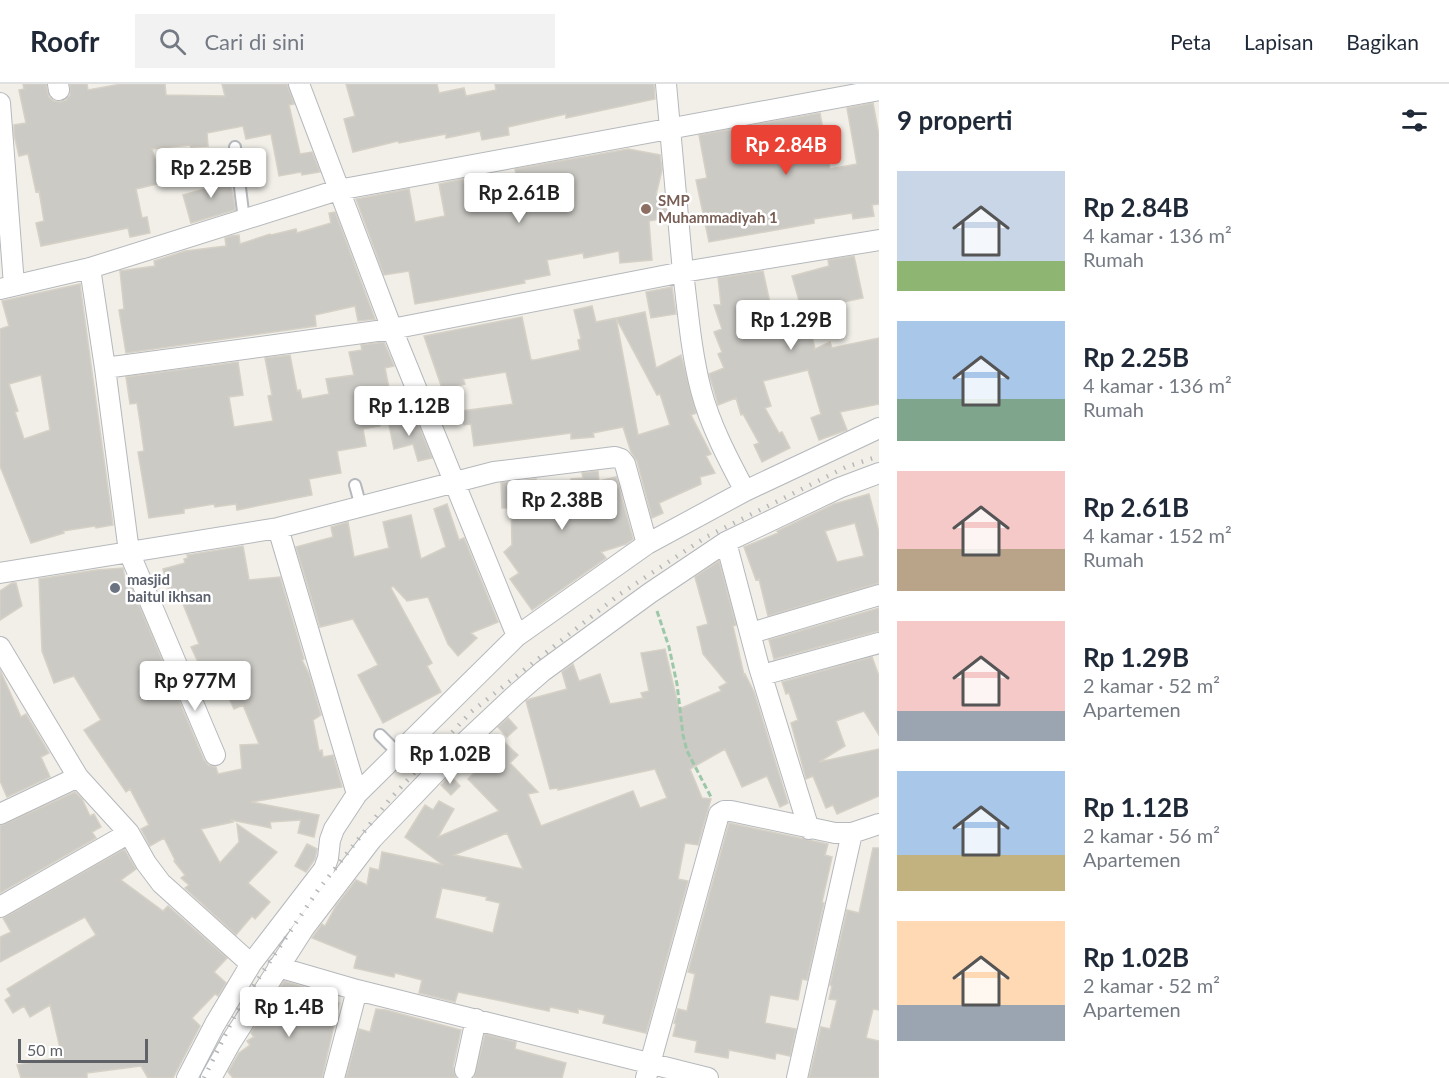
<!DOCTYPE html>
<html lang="id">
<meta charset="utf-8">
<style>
body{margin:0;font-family:Lato,sans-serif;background:#f2f2f3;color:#1f2937;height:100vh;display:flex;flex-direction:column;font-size:22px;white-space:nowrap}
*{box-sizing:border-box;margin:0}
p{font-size:20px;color:#747a83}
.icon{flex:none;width:33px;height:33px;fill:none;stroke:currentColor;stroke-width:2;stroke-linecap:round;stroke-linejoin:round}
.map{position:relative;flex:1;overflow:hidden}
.details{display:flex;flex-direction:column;background:#fff;width:570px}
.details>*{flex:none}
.scale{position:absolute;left:18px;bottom:15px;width:130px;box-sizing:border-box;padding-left:6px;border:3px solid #5f6368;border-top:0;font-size:16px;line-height:21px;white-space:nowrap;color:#5f6368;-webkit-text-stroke:4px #fff;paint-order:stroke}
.price{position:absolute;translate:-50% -51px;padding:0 14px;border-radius:6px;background:#fff;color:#222;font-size:20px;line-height:39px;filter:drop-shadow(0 2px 3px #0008)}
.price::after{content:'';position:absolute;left:50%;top:36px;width:18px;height:14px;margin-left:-9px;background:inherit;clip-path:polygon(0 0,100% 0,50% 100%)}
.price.current{background:#ea4335;color:#fff}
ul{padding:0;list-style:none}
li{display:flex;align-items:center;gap:18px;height:150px;padding:0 18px}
li span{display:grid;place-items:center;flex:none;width:168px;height:120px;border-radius:0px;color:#555}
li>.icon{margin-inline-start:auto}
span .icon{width:72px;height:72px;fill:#fffc;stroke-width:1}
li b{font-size:26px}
h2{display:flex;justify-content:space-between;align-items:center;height:72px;padding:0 18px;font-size:26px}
header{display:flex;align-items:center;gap:36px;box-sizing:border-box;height:84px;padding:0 30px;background:#fff;border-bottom:2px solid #e0e1e3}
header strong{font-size:28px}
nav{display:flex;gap:33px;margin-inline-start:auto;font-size:21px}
.search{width:420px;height:54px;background:#f2f2f3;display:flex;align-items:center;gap:15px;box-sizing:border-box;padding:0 21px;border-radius:0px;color:#747a83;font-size:22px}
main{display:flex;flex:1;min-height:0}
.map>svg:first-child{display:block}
.building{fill:#cccac5;stroke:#d6d1c6;stroke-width:1.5;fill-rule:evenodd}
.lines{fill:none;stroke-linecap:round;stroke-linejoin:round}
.lane-casing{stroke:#b5b8bc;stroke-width:14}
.street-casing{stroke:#b5b8bc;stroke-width:22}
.path{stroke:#9cc7a9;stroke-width:3;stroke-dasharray:6 3;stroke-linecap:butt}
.lane{stroke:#fff;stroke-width:10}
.street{stroke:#fff;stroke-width:20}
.rail{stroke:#b6b7b8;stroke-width:4.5;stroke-dasharray:1.5 8;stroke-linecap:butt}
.education-dot{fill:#8d6e63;stroke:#fff;stroke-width:2}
.worship-dot{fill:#6b7280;stroke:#fff;stroke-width:2}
.labels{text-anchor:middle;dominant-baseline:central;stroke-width:5;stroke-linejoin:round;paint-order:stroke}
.education-label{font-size:15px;font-weight:bold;fill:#785e54;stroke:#fff;text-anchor:start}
.worship-label{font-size:15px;font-weight:bold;fill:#5b616d;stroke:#fff;text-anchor:start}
</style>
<header>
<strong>Roofr</strong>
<div class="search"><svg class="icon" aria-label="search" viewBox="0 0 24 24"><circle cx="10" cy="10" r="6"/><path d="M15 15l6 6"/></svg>Cari di sini</div>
<nav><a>Peta</a><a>Lapisan</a><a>Bagikan</a></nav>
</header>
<main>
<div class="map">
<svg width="879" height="994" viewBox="0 0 879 994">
<rect width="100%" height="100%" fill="#f1efe8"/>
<path class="building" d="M 23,0 L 46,0 L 49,13 L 54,17 L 60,18 L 66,16 L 70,11 L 70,0 L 87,0 L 88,6 L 121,0 L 165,0 L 166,11 L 225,12 L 222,0 L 287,0 L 294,20 L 289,21 L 300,70 L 312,68 L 320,88 L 302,91 L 301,88 L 279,92 L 271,50 L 246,55 L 243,42 L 207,49 L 208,62 L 191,63 L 190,61 L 152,65 L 162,99 L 136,105 L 142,134 L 147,133 L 150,149 L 130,153 L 128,144 L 41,162 L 36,139 L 44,137 L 39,107 L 36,108 L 28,70 L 19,72 L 14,51 L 14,41 L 26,39 L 19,6 L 24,5 Z
M 346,0 L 437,0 L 439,9 L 464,4 L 466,12 L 496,6 L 495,0 L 654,0 L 655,15 L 566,34 L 566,30 L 508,43 L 509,51 L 482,56 L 480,47 L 446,54 L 446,50 L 399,59 L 398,57 L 353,68 L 344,35 L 355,32 Z
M 873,19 L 879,51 L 879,120 L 872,121 L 874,132 L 853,135 L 852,129 L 814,135 L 814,139 L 709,158 L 696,96 L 707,94 L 699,51 L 820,29 L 830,85 L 857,80 L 847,24 Z
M 628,65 L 660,71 L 662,86 L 656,111 L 664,110 L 666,134 L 649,137 L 652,176 L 620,179 L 619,167 L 584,174 L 583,169 L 547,176 L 550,191 L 524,196 L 525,199 L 438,216 L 415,220 L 409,187 L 384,191 L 356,115 L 409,105 L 415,138 L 445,132 L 439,100 L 463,95 L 464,100 L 516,90 L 515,85 Z
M 226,87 L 233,111 L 235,126 L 191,139 L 183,111 L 212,103 L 209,92 Z
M 335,128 L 375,235 L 358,237 L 355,222 L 315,231 L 316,242 L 126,269 L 119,226 L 124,225 L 120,187 L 155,182 L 154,177 L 185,167 L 226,162 L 225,154 L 231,152 L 239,151 L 240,160 L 270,150 L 271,151 L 296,145 L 297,149 L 331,139 L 329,129 Z
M 854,172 L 863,214 L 806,226 L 815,265 L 830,258 L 832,264 L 879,254 L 879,320 L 840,328 L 847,346 L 819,356 L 811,334 L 821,330 L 808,286 L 763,297 L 771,322 L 765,324 L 779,349 L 782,348 L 790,364 L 762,378 L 754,361 L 759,359 L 743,330 L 741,331 L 736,314 L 718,321 L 713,303 L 709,290 L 724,284 L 718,270 L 722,268 L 714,248 L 722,245 L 714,221 L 721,221 L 718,194 L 763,187 L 772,228 L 800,220 L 792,192 L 829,182 L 828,176 Z
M 80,200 L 113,441 L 96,444 L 95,442 L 63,447 L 64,449 L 31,459 L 0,382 L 0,245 L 9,242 L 2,217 ZM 41,291 L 50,346 L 24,355 L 15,328 L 18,327 L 9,300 Z
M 672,203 L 676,230 L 651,234 L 646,208 Z
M 592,222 L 596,238 L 616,234 L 638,351 L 670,341 L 660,310 L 657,311 L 616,234 L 645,228 L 656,284 L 681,271 L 696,329 L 691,331 L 711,370 L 706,372 L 715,389 L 700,393 L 701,400 L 659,419 L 663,429 L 652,434 L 637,377 L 631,368 L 623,343 L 593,349 L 594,353 L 571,355 L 571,349 L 474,362 L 471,340 L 464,341 L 462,327 L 513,320 L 506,288 L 463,295 L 465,300 L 443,307 L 424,252 L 522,233 L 531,276 L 535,276 L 580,266 L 578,256 L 581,255 L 574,226 Z
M 384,258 L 394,282 L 385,284 L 393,324 L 377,329 L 380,342 L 363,345 L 366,362 L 337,367 L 341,389 L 309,395 L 312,411 L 237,426 L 236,420 L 215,423 L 214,420 L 184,425 L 184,429 L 149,434 L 138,368 L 144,367 L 140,338 L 137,319 L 130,320 L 126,293 L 238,278 L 243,311 L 229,313 L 234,343 L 273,337 L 268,312 L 272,311 L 265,274 L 290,271 L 297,307 L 300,306 L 302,315 L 329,310 L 326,295 L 354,291 L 349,268 L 362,266 L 361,261 Z
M 415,333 L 432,374 L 418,377 L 413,360 L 394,365 L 388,336 Z
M 598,387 L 599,397 L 616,393 L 633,455 L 626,460 L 601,468 L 606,474 L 532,526 L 510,495 L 519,489 L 504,468 L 512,461 L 511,424 L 502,424 L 501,399 L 536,395 L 536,400 L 571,400 L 571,395 L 583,394 L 582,389 Z
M 869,410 L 879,448 L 879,499 L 768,532 L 759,495 L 756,496 L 744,463 L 778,449 L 777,447 L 834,420 ZM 855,439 L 864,472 L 837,478 L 825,447 Z
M 447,420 L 459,456 L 464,454 L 498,538 L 471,549 L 477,554 L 458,572 L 448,560 L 428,513 L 407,517 L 393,502 L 391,504 L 432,579 L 427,582 L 441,608 L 383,639 L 358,591 L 378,581 L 353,535 L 320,543 L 296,463 L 333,453 L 331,443 L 348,438 L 354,473 L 389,464 L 383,438 L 411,431 L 421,475 L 446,463 L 434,425 Z
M 243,462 L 249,496 L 280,493 L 304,575 L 302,576 L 309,590 L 321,631 L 313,636 L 319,667 L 322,666 L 323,673 L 333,671 L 342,703 L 251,718 L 319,731 L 314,753 L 298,749 L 301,736 L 270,738 L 271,744 L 231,736 L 233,738 L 201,745 L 220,779 L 239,758 L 237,740 L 277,768 L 248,799 L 270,818 L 255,835 L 252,832 L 236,851 L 185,804 L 189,801 L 181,794 L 185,791 L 174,777 L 175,776 L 164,754 L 150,762 L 141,745 L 149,741 L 130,705 L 126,708 L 84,646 L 101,636 L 74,592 L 54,599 L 42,567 L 39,495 L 96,486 L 123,484 L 125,495 L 128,495 L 204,676 L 208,681 L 216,683 L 218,690 L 242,685 L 240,661 L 259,660 L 243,621 L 234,625 L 215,584 L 203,589 L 191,563 L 199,560 L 181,515 L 172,518 L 163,485 L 185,479 L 184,475 L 188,474 L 187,471 Z
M 719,477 L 736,541 L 733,542 L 744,591 L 745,590 L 754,608 L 788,719 L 780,723 L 767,692 L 742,703 L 725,665 L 690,685 L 702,714 L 711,715 L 698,761 L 685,759 L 678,795 L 688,797 L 646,949 L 603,939 L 605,931 L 578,925 L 578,929 L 550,923 L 549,927 L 458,908 L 455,918 L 419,909 L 422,896 L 395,889 L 394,893 L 354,884 L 357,872 L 312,854 L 322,840 L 325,842 L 336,822 L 356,796 L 367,801 L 370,784 L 379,786 L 382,768 L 443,781 L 405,753 L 425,721 L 433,726 L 439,717 L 454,725 L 438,753 L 499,727 L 468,695 L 505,659 L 518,671 L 510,679 L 538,708 L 528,710 L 541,742 L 633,707 L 640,724 L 667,714 L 655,685 L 558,706 L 558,704 L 550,705 L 526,617 L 530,615 L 567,605 L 562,588 L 573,580 L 579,597 L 600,590 L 610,620 L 643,614 L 641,609 L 649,607 L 641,569 L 665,565 L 679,625 L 721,607 L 719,603 L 727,599 L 703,570 L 697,543 L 708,540 L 695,493 ZM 507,749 L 523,785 L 454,771 ZM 442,804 L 487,813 L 486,816 L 500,819 L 493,849 L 435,834 Z
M 12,499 L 16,499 L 22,522 L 0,536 L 0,507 Z
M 879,524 L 879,547 L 774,575 L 769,556 Z
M 872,573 L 879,592 L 879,651 L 864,627 L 836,637 L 845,662 L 819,678 L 879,665 L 879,712 L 837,730 L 833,721 L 826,724 L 813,692 L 806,695 L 791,639 L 798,636 L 789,609 L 786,610 L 782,598 Z
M 0,586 L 21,633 L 26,630 L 49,669 L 41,673 L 50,693 L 7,713 L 0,697 Z
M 508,634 L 517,644 L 507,653 L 498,643 Z
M 450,691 L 460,702 L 451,711 L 441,701 Z
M 75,708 L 82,715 L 90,732 L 94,730 L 101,743 L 92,748 L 96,754 L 0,809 L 0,742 Z
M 729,739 L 828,760 L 825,771 L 832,773 L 822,818 L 824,819 L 807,896 L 802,895 L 798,916 L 770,911 L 765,939 L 796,945 L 790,972 L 776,969 L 775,975 L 729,966 L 728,974 L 695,968 L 697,957 L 673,952 L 676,940 L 674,939 L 678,925 L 687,927 L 695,890 L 688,888 Z
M 307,760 L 317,765 L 315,775 L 306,788 L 295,782 Z
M 873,764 L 879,764 L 879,926 L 873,925 L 866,954 L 879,957 L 879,994 L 809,994 L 821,943 L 830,945 L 837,916 L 829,915 L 832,902 L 830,901 L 847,826 L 859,829 Z
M 124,765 L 136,785 L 121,796 L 163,827 L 168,822 L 227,874 L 214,888 L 226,899 L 218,912 L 215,910 L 192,934 L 200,942 L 173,994 L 148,994 L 141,982 L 87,989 L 87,994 L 21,994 L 17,981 L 61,973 L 60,964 L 50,921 L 30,933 L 24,922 L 13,929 L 5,916 L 11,912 L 7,905 L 96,851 L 85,833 L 0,878 L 0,853 L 11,848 L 3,834 Z
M 284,897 L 313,906 L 310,913 L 339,919 L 322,994 L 233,994 L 228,988 L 239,969 L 250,961 L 247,957 L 254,953 L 251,949 Z
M 376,925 L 386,926 L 461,946 L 453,983 L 456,994 L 346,994 L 359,945 L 370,948 Z
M 485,950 L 516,958 L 515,965 L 566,979 L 562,994 L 474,994 Z"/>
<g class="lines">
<defs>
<path id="lane" d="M 235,63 L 244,136
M 355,401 L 361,423
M 380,651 L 398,669"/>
<path id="street" d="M 58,0 L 59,6
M 299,0 L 392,245 L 517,552
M 666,0 L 683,188 L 879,156
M 0,19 L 14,201
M 90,184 L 105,284 L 392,245 L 683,188 C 688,227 691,268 701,306 C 710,341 728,375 745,407
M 0,205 L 90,184 L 338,106 L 879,6
M 105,284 L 129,468 L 215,671
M 278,444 L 357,710
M 726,458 L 759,583 L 809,745
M 0,489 L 278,444 L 494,388 L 615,373 L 621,375 L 625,380 L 647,460
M 751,549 L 879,511
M 0,563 L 78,693 L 129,749 L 146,779 L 161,799 L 251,880
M 762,591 L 879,559
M 0,730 L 78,693
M 0,823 L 129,749
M 278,883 L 357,906 L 708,994
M 465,986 L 476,935
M 187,994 L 215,940 L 251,880 L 324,785 L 328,774 L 330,756 L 334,745 L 357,710 L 517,552 L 647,460 L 745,407 L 879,344
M 211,994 L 231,958 L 304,844 L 372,755 L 464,659 L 513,613 L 543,587 L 650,509 L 726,458 L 839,404 L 879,389
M 334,994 L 357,906
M 646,994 L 719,730 L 724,727 L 731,727 L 835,749 L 852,749 L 879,740
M 797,994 L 852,749"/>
</defs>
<use href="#lane" class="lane-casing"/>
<use href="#street" class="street-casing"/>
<path class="path" d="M 657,527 L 669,563 L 677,600 L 683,651 L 687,667 L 712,715"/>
<use href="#lane" class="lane"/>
<use href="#street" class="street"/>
<path class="rail" d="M 204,994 L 238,925 L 318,806 L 390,715 L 471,628 L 620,510 L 706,453 L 846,383 L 879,372"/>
</g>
<circle class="education-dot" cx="646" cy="125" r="6"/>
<circle class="worship-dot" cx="115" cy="504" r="6"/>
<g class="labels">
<g class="education-label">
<text x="658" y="116">SMP<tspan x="658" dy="17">Muhammadiyah 1</tspan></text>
</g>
<g class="worship-label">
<text x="127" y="495">masjid<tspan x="127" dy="17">baitul ikhsan</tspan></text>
</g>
</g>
</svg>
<div class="scale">50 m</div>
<b class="price current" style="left:786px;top:92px">Rp 2.84B</b>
<b class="price" style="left:211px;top:115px">Rp 2.25B</b>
<b class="price" style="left:519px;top:140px">Rp 2.61B</b>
<b class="price" style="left:791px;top:267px">Rp 1.29B</b>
<b class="price" style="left:409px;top:353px">Rp 1.12B</b>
<b class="price" style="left:562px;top:447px">Rp 2.38B</b>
<b class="price" style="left:195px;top:628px">Rp 977M</b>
<b class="price" style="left:450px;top:701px">Rp 1.02B</b>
<b class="price" style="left:289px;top:954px">Rp 1.4B</b>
</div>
<section class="details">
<h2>9 properti<svg class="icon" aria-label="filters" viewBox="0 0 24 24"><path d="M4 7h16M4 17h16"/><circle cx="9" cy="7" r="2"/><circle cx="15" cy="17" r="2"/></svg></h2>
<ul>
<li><span style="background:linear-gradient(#c9d6e8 75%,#8fb573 0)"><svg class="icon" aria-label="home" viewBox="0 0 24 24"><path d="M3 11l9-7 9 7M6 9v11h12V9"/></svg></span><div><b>Rp 2.84B</b><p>4 kamar · 136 m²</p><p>Rumah</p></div></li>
<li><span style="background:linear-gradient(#a9c7e8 65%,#7fa58c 0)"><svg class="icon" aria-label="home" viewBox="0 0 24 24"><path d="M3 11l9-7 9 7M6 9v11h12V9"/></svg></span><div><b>Rp 2.25B</b><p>4 kamar · 136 m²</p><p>Rumah</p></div></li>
<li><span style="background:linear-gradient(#f6c9c9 65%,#b9a48a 0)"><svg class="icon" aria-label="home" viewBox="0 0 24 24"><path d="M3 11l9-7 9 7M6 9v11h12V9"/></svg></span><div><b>Rp 2.61B</b><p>4 kamar · 152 m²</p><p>Rumah</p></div></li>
<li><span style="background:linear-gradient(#f6c9c9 75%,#9aa5b1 0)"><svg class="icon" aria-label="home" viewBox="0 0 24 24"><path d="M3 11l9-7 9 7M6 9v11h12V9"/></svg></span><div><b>Rp 1.29B</b><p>2 kamar · 52 m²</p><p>Apartemen</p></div></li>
<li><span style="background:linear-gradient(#a9c7e8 70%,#c2b280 0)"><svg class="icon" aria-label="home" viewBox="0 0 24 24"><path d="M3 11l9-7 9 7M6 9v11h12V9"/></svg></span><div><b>Rp 1.12B</b><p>2 kamar · 56 m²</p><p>Apartemen</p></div></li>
<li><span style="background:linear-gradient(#ffd9b3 70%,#9aa5b1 0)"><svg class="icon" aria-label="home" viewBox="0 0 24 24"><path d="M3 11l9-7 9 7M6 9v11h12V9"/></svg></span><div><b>Rp 1.02B</b><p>2 kamar · 52 m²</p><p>Apartemen</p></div></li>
</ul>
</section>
</main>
